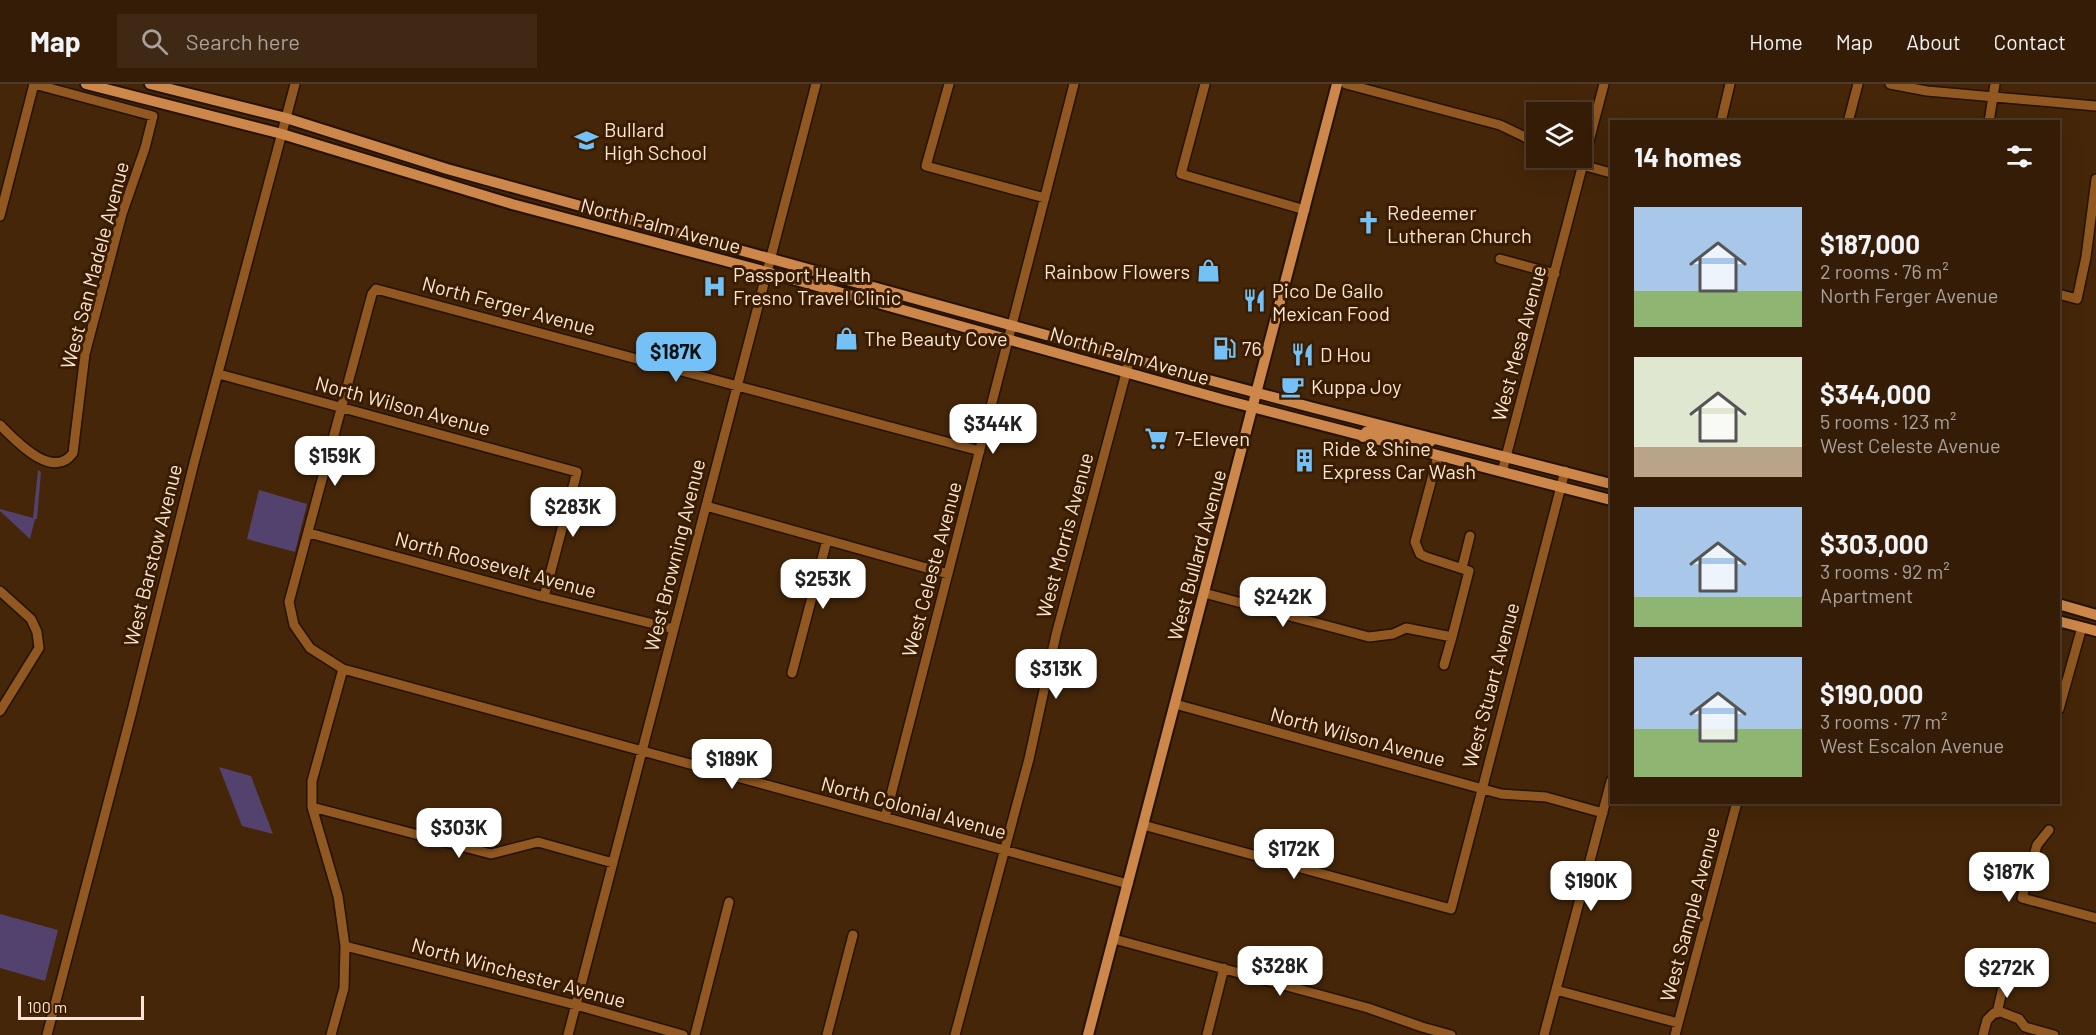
<!DOCTYPE html>
<meta charset="utf-8">
<style>
body{margin:0;font-family:Barlow,sans-serif;background:#3f2915;color:#f1f3f6;height:100vh;display:flex;flex-direction:column;font-size:22px;white-space:nowrap}
*{box-sizing:border-box;margin:0}
p{font-size:20px;color:#a9a19b}
.icon{flex:none;width:33px;height:33px;fill:none;stroke:currentColor;stroke-width:2;stroke-linecap:round;stroke-linejoin:round}
.map{position:relative;flex:1;overflow:hidden}
.drawer{position:absolute;left:1610px;top:36px;width:450px;height:684px;display:flex;flex-direction:column;background:#341c07;border-radius:0px;box-shadow:0 6px 24px #0002,0 0 0 2px #4e3a28}
.drawer>*{flex:none}
.controls{position:absolute;left:1526px;top:18px;display:grid;gap:12px}
.controls a{display:grid;place-items:center;width:66px;height:66px;border-radius:0px;background:#341c07;box-shadow:0 6px 24px #0002,0 0 0 2px #4e3a28;font-size:30px}
.scale{position:absolute;left:18px;bottom:15px;width:126px;box-sizing:border-box;padding-left:6px;border:3px solid #fae5d6;border-top:0;font-size:16px;line-height:21px;white-space:nowrap;color:#fae5d6;-webkit-text-stroke:4px #3a1c00;paint-order:stroke}
.price{position:absolute;translate:-50% -51px;padding:0 14px;border-radius:12px;background:#fff;color:#222;font-size:20px;line-height:39px;filter:drop-shadow(0 2px 3px #0008)}
.price::after{content:'';position:absolute;left:50%;top:36px;width:18px;height:14px;margin-left:-9px;background:inherit;clip-path:polygon(0 0,100% 0,50% 100%)}
.price.current{background:#73c1f6;color:#111}
ul{padding:0;list-style:none}
li{display:flex;align-items:center;gap:18px;height:150px;padding:0 24px}
li span{display:grid;place-items:center;flex:none;width:168px;height:120px;border-radius:0px;color:#555}
li>.icon{margin-inline-start:auto}
span .icon{width:72px;height:72px;fill:#fffc;stroke-width:1}
li b{font-size:26px}
h2{display:flex;justify-content:space-between;align-items:center;height:72px;padding:0 24px;font-size:26px}
header{display:flex;align-items:center;gap:36px;box-sizing:border-box;height:84px;padding:0 30px;background:#341c07;border-bottom:2px solid #4e3a28}
header strong{font-size:28px}
nav{display:flex;gap:33px;margin-inline-start:auto;font-size:21px}
.search{width:420px;height:54px;background:#3f2915;display:flex;align-items:center;gap:15px;box-sizing:border-box;padding:0 21px;border-radius:0px;color:#a9a19b;font-size:22px}
.map>svg:first-child{display:block}
.green{fill:#52426d}
.lines{fill:none;stroke-linecap:round;stroke-linejoin:round}
.minor-casing{stroke:#241203;stroke-width:12}
.major-casing{stroke:#241203;stroke-width:14}
.minor{stroke:#925821;stroke-width:9}
.major{stroke:#cd874a;stroke-width:10}
.labels{text-anchor:middle;dominant-baseline:central;stroke-width:6;stroke-linejoin:round;paint-order:stroke}
.poi-label{font-size:20px;fill:#fae5d6;stroke:#3a1c00;text-anchor:start}
.street-label{font-size:20px;fill:#fae5d6;stroke:#3a1c00}
</style>
<header>
<strong>Map</strong>
<div class="search"><svg class="icon" aria-label="search" viewBox="0 0 24 24"><circle cx="10" cy="10" r="6"/><path d="M15 15l6 6"/></svg>Search here</div>
<nav><a>Home</a><a>Map</a><a>About</a><a>Contact</a></nav>
</header>
<div class="map">
<svg width="2096" height="951" viewBox="0 0 2096 951">
<rect width="100%" height="100%" fill="#452609"/>
<path class="green" d="M 38,386 L 41,388 L 37,435 L 35,435 L 30,455 L 0,427 L 0,425 L 33,434 Z
M 259,406 L 307,420 L 295,468 L 247,455 Z
M 219,683 L 251,692 L 273,750 L 242,742 Z
M 0,830 L 58,846 L 45,897 L 0,884 Z"/>
<g class="lines">
<defs>
<path id="minor" d="M 949,0 L 926,82 L 1045,114
M 1205,0 L 1181,90 L 1305,126
M 1346,0 L 1500,41 L 1525,53 L 1536,62
M 1890,0 L 1927,7 L 2096,22
M 1721,38 L 1730,0
M 1848,38 L 1858,0
M 1989,38 L 1995,0
M 1557,74 L 1611,89
M 0,132 L 34,0
M 1500,175 L 1555,190
M 2058,210 L 2077,215 L 2086,173 L 2096,95
M 219,290 L 577,388 L 544,513
M 0,341 C 16,357 53,397 73,369 L 85,270 L 122,130 L 145,64 L 153,32 L 34,0
M 980,367 L 376,205 L 372,210 L 289,518 L 294,541 L 310,564 L 343,585 L 1128,800
M 1502,388 L 1604,0
M 706,422 L 948,490
M 309,449 L 544,513 L 674,545
M 1462,484 L 1470,452
M 0,507 L 31,535 L 37,548 L 39,564 L 0,627
M 1204,509 L 1369,553 L 1393,550 L 1406,544 L 1452,553 L 1469,487 L 1426,473 L 1420,470 L 1415,458 L 1438,372
M 1444,581 L 1452,553
M 792,589 L 827,456
M 1175,620 L 1501,710 L 1546,713 L 1603,729
M 2059,625 L 2082,543
M 312,723 L 491,770 L 538,758 L 613,779
M 885,734 L 1074,0
M 1143,741 L 1451,825 L 1565,387
M 2049,746 L 2037,761 L 2022,814 L 2096,834
M 1114,855 L 1368,924 L 1422,943 L 1451,951
M 345,862 L 576,921 L 683,951
M 1556,906 L 1678,939
M 1997,929 L 2009,877
M 47,951 L 132,627 L 195,375 L 295,0
M 331,951 L 344,904 L 345,862 L 338,812 L 312,723 L 312,697 L 343,585
M 568,951 L 816,0
M 695,951 L 729,818
M 827,951 L 853,851
M 955,951 L 1029,675 L 1056,551 L 1130,274
M 1207,951 L 1224,884
M 1544,951 L 1611,697
M 1675,951 L 1737,718
M 1983,951 L 1987,936 L 1994,929 L 2001,928 L 2019,935 L 2025,943 L 2054,951"/>
<path id="major" d="M 86,0 L 282,50 L 512,120 L 767,188 L 1225,316 L 1611,416
M 150,0 L 286,34 L 447,85 L 1194,292 L 1314,324 L 1611,400
M 1363,353 L 1366,348 L 1372,347 L 1417,357 L 1430,358
M 2058,520 L 2096,531
M 2058,537 L 2096,547
M 1088,951 L 1337,0"/>
</defs>
<use href="#minor" class="minor-casing"/>
<use href="#major" class="major-casing"/>
<use href="#minor" class="minor"/>
<use href="#major" class="major"/>
</g>
<defs>
<symbol id="school-bare" viewBox="-9 -9 18 18"><path d="M0-5L7-2L0 1L-7-2ZM-4 1L0 2.5L4 1V4Q0 6-4 4Z" fill="#73c1f6" stroke="#3a1c00" stroke-width="2.5" paint-order="stroke"/></symbol>
<symbol id="church-bare" viewBox="-9 -9 18 18"><path d="M-1.2-6h2.4v3.5h3.3v2.4h-3.3V6h-2.4V-.1h-3.3v-2.4h3.3Z" fill="#73c1f6" stroke="#3a1c00" stroke-width="2.5" paint-order="stroke"/></symbol>
<symbol id="shop-bare" viewBox="-9 -9 18 18"><path d="M-5-2.5h2.3a2.7 3.5 0 0 1 5.4 0H5L5.5 6h-11ZM-1.5-2.5h3a1.5 2.3 0 0 0-3 0Z" fill="#73c1f6" stroke="#3a1c00" stroke-width="2.5" paint-order="stroke"/></symbol>
<symbol id="hospital-bare" viewBox="-9 -9 18 18"><path d="M-5-5h3v3.5h4V-5h3V5h-3V1.5h-4V5h-3Z" fill="#73c1f6" stroke="#3a1c00" stroke-width="2.5" paint-order="stroke"/></symbol>
<symbol id="restaurant-bare" viewBox="-9 -9 18 18"><path d="M-5-6h1v4h1v-4h1v4h1v-4h1v5L-1.5 .5V6h-2V.5L-5-1ZM5-6V6H3V1.5H1.5Q1.5-4 5-6Z" fill="#73c1f6" stroke="#3a1c00" stroke-width="2.5" paint-order="stroke"/></symbol>
<symbol id="fuel-bare" viewBox="-9 -9 18 18"><path d="M-5.5-6h7V0h2V4h1.3V-2.5L3-4.5l.8-.8L6-3V5H2.5V1h-1V6h-7ZM-4.2-4.7v3.2H.2V-4.7Z" fill="#73c1f6" stroke="#3a1c00" stroke-width="2.5" paint-order="stroke"/></symbol>
<symbol id="cafe-bare" viewBox="-9 -9 18 18"><path d="M-5.5-4.5H6V0H3Q3 3.5 0 3.5H-2.5Q-5.5 3.5-5.5 0ZM3-3.2v2h1.7v-2ZM-6 4.5H4V6H-6Z" fill="#73c1f6" stroke="#3a1c00" stroke-width="2.5" paint-order="stroke"/></symbol>
<symbol id="supermarket-bare" viewBox="-9 -9 18 18"><path d="M-6-5.5h2.5l.6 2H6L4.5 2H-2.5L-4.4-4H-6ZM-1.5 3.2a1.3 1.3 0 1 0 .1 0ZM3 3.2a1.3 1.3 0 1 0 .1 0Z" fill="#73c1f6" stroke="#3a1c00" stroke-width="2.5" paint-order="stroke"/></symbol>
<symbol id="building-bare" viewBox="-9 -9 18 18"><path d="M-4-6H4V6H1V3H-1V6H-4ZM-2.5-4.3h1.7v1.8h-1.7ZM.8-4.3h1.7v1.8H.8ZM-2.5-1h1.7V.8h-1.7ZM.8-1h1.7V.8H.8Z" fill="#73c1f6" stroke="#3a1c00" stroke-width="2.5" paint-order="stroke"/></symbol>
</defs>
<g fill-rule="evenodd">
<use href="#school-bare" x="570" y="40" width="33" height="33"/>
<use href="#church-bare" x="1352" y="122" width="33" height="33"/>
<use href="#shop-bare" x="1192" y="170" width="33" height="33"/>
<use href="#hospital-bare" x="698" y="186" width="33" height="33"/>
<use href="#restaurant-bare" x="1238" y="200" width="33" height="33"/>
<use href="#shop-bare" x="830" y="238" width="33" height="33"/>
<use href="#fuel-bare" x="1208" y="248" width="33" height="33"/>
<use href="#restaurant-bare" x="1286" y="254" width="33" height="33"/>
<use href="#cafe-bare" x="1276" y="286" width="33" height="33"/>
<use href="#supermarket-bare" x="1140" y="338" width="33" height="33"/>
<use href="#building-bare" x="1288" y="360" width="33" height="33"/>
</g>
<g class="labels">
<g class="poi-label">
<text x="604" y="45">Bullard<tspan x="604" dy="23">High School</tspan></text>
<text x="1387" y="128">Redeemer<tspan x="1387" dy="23">Lutheran Church</tspan></text>
<text x="1190" y="187" text-anchor="end">Rainbow Flowers</text>
<text x="733" y="190">Passport Health<tspan x="733" dy="23">Fresno Travel Clinic</tspan></text>
<text x="1272" y="206">Pico De Gallo<tspan x="1272" dy="23">Mexican Food</tspan></text>
<text x="864" y="254">The Beauty Cove</text>
<text x="1242" y="264">76</text>
<text x="1320" y="270">D Hou</text>
<text x="1311" y="302">Kuppa Joy</text>
<text x="1175" y="354">7-Eleven</text>
<text x="1322" y="364">Ride &amp; Shine<tspan x="1322" dy="23">Express Car Wash</tspan></text>
</g>
<g class="street-label">
<text transform="translate(661 141) rotate(15)">North Palm Avenue</text>
<text transform="translate(94 181) rotate(-75)">West San Madele Avenue</text>
<text transform="translate(509 221) rotate(15)">North Ferger Avenue</text>
<text transform="translate(1518 259) rotate(-75)">West Mesa Avenue</text>
<text transform="translate(1130 271) rotate(16)">North Palm Avenue</text>
<text transform="translate(403 321) rotate(15)">North Wilson Avenue</text>
<text transform="translate(1064 451) rotate(-75)">West Morris Avenue</text>
<text transform="translate(152 471) rotate(-76)">West Barstow Avenue</text>
<text transform="translate(674 471) rotate(-76)">West Browning Avenue</text>
<text transform="translate(1196 471) rotate(-75)">West Bullard Avenue</text>
<text transform="translate(496 480) rotate(15)">North Roosevelt Avenue</text>
<text transform="translate(931 485) rotate(-75)">West Celeste Avenue</text>
<text transform="translate(1490 601) rotate(-75)">West Stuart Avenue</text>
<text transform="translate(1358 652) rotate(15)">North Wilson Avenue</text>
<text transform="translate(914 723) rotate(15)">North Colonial Avenue</text>
<text transform="translate(1689 830) rotate(-75)">West Sample Avenue</text>
<text transform="translate(519 888) rotate(15)">North Winchester Avenue</text>
</g>
</g>
</svg>
<div class="controls">
<a><svg class="icon" aria-label="layers" viewBox="0 0 24 24"><path d="M12 4l9 5-9 5-9-5zM3 14l9 5 9-5"/></svg></a>
</div>
<div class="scale">100 m</div>
<b class="price current" style="left:676px;top:299px">$187K</b>
<b class="price" style="left:993px;top:371px">$344K</b>
<b class="price" style="left:335px;top:403px">$159K</b>
<b class="price" style="left:573px;top:454px">$283K</b>
<b class="price" style="left:823px;top:526px">$253K</b>
<b class="price" style="left:1283px;top:544px">$242K</b>
<b class="price" style="left:1056px;top:616px">$313K</b>
<b class="price" style="left:732px;top:706px">$189K</b>
<b class="price" style="left:459px;top:775px">$303K</b>
<b class="price" style="left:1294px;top:796px">$172K</b>
<b class="price" style="left:2009px;top:819px">$187K</b>
<b class="price" style="left:1591px;top:828px">$190K</b>
<b class="price" style="left:1280px;top:913px">$328K</b>
<b class="price" style="left:2007px;top:915px">$272K</b>
<section class="drawer">
<h2>14 homes<svg class="icon" aria-label="filters" viewBox="0 0 24 24"><path d="M4 7h16M4 17h16"/><circle cx="9" cy="7" r="2"/><circle cx="15" cy="17" r="2"/></svg></h2>
<ul>
<li><span style="background:linear-gradient(#a9c7e8 70%,#8fb573 0)"><svg class="icon" aria-label="home" viewBox="0 0 24 24"><path d="M3 11l9-7 9 7M6 9v11h12V9"/></svg></span><div><b>$187,000</b><p>2 rooms · 76 m²</p><p>North Ferger Avenue</p></div></li>
<li><span style="background:linear-gradient(#dfe7d0 75%,#b9a48a 0)"><svg class="icon" aria-label="home" viewBox="0 0 24 24"><path d="M3 11l9-7 9 7M6 9v11h12V9"/></svg></span><div><b>$344,000</b><p>5 rooms · 123 m²</p><p>West Celeste Avenue</p></div></li>
<li><span style="background:linear-gradient(#a9c7e8 75%,#8fb573 0)"><svg class="icon" aria-label="home" viewBox="0 0 24 24"><path d="M3 11l9-7 9 7M6 9v11h12V9"/></svg></span><div><b>$303,000</b><p>3 rooms · 92 m²</p><p>Apartment</p></div></li>
<li><span style="background:linear-gradient(#a9c7e8 60%,#8fb573 0)"><svg class="icon" aria-label="home" viewBox="0 0 24 24"><path d="M3 11l9-7 9 7M6 9v11h12V9"/></svg></span><div><b>$190,000</b><p>3 rooms · 77 m²</p><p>West Escalon Avenue</p></div></li>
</ul>
</section>
</div>
